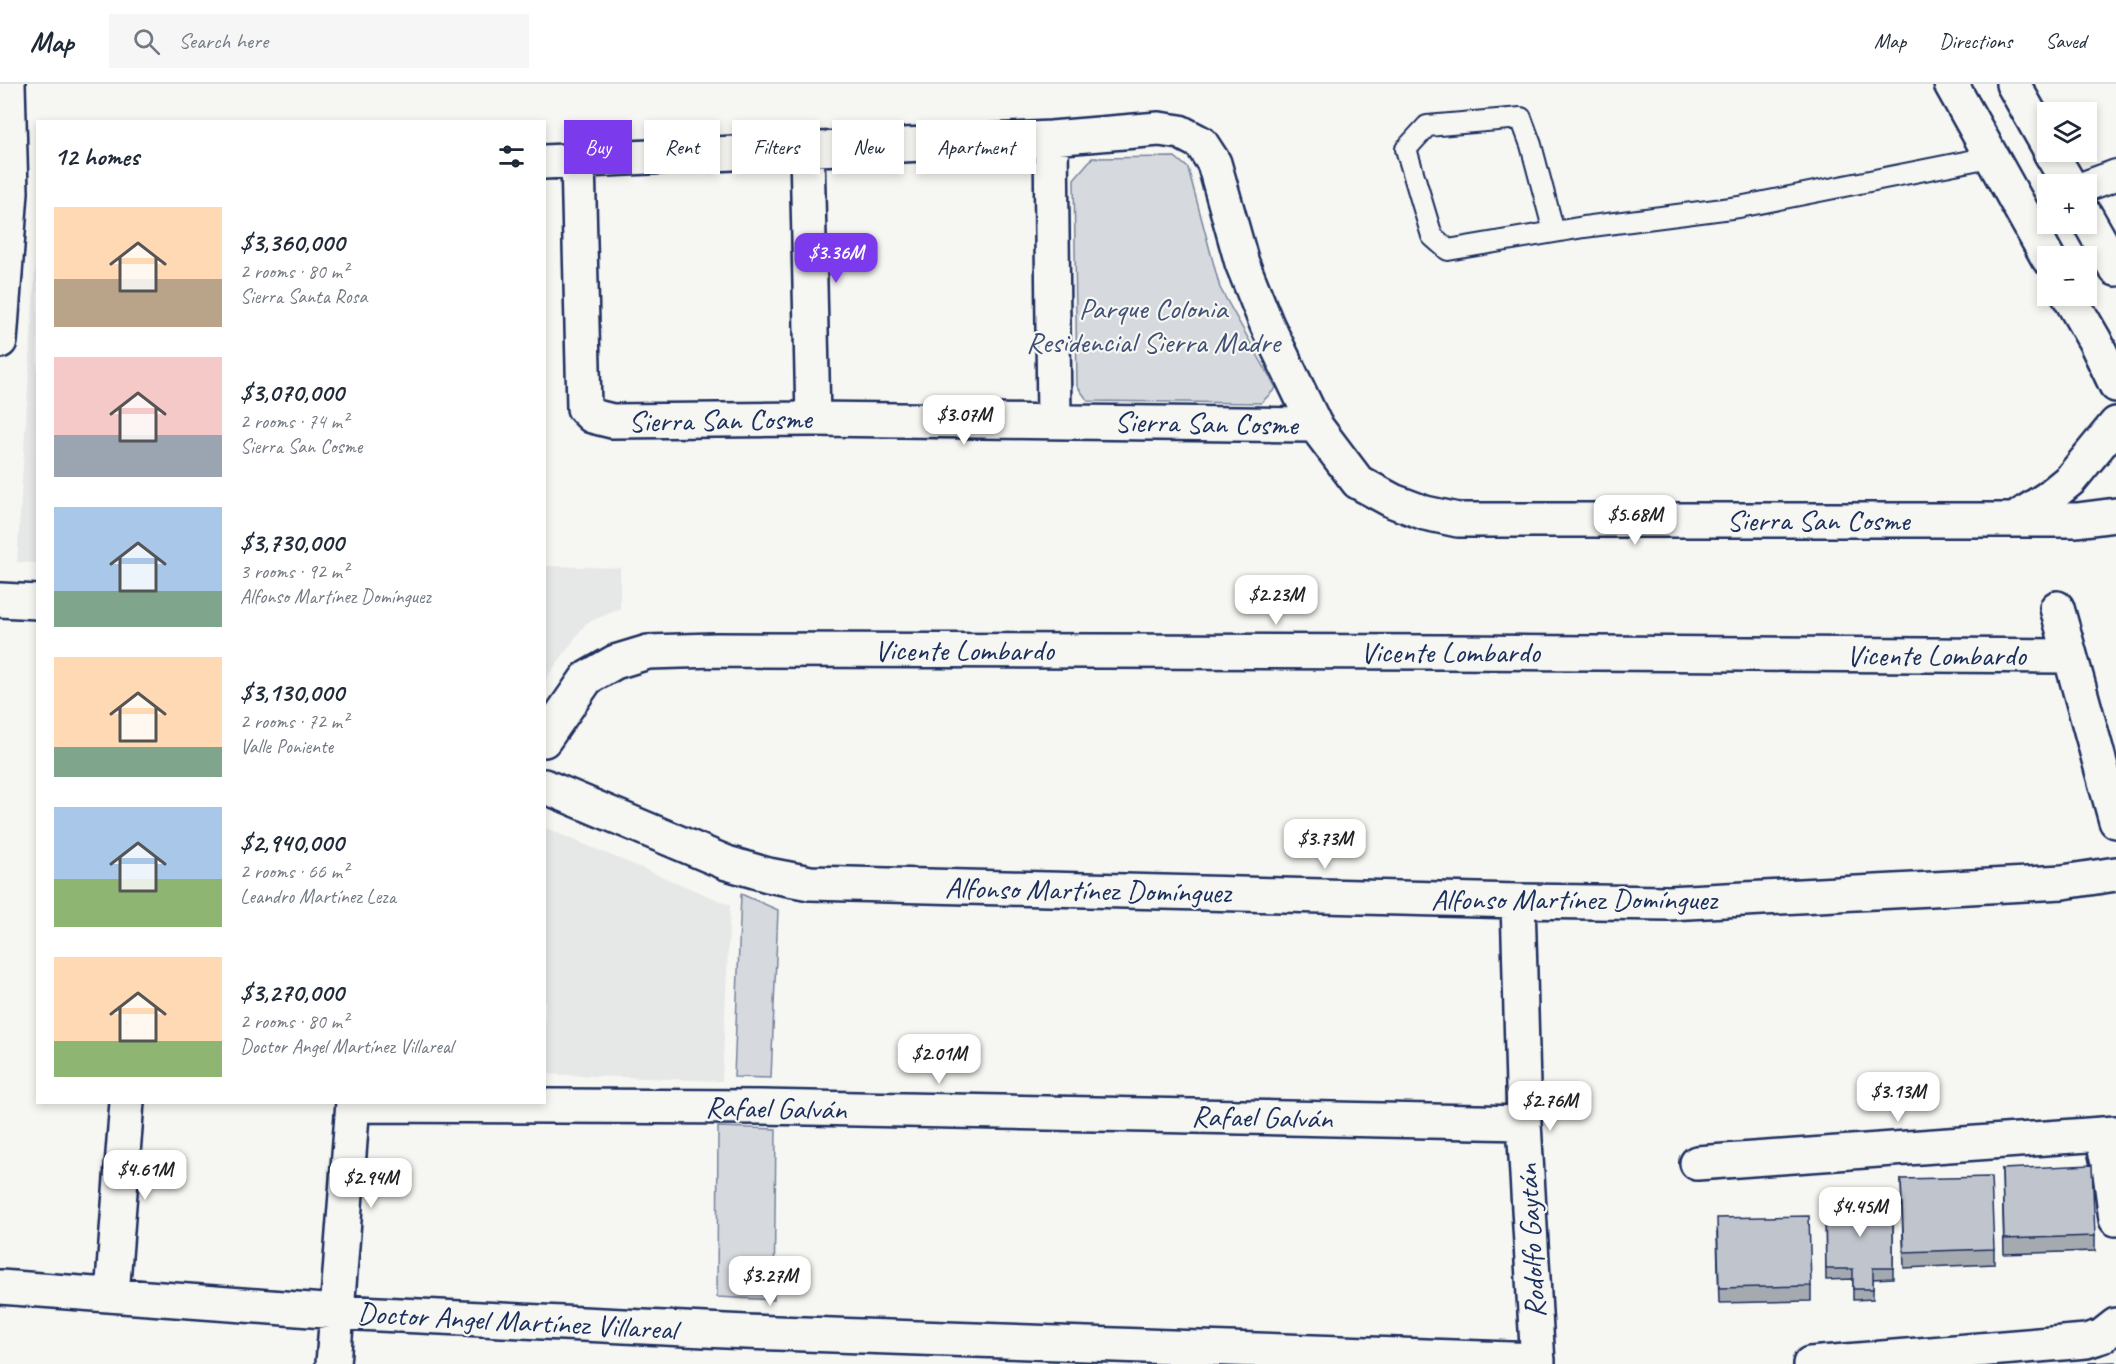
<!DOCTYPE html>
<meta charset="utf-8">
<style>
body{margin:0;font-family:Caveat,sans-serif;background:#f6f6f7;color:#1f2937;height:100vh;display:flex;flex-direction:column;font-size:22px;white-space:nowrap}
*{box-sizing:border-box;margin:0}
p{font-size:20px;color:#747a83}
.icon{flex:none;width:33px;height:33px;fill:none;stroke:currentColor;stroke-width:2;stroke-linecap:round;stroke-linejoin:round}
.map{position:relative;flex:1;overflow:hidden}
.side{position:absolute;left:36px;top:36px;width:510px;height:984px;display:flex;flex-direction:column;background:#fff;border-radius:0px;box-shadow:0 3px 9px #0003}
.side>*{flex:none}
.top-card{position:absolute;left:564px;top:36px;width:570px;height:54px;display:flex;gap:12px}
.fabs{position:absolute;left:2037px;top:18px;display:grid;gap:12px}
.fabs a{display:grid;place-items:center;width:60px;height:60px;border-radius:0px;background:#fff;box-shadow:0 3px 9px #0003;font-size:30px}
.price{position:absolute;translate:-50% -51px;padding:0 14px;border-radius:12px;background:#fff;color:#222;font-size:20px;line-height:39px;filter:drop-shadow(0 2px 3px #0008)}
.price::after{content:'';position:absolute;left:50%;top:36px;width:18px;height:14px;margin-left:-9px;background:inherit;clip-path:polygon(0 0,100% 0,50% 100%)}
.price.selected{background:#7c3aed;color:#fff}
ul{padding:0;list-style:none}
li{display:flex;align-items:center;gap:18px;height:150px;padding:0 18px}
li span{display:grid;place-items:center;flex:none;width:168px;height:120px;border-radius:0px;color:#555}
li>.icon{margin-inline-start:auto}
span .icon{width:72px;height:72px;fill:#fffc;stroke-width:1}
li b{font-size:26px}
h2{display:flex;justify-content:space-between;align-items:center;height:72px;padding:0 18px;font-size:26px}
.tag{padding:0 21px;border-radius:0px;background:#fff;box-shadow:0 3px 9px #0003;font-size:21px;line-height:54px}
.tag.selected{background:#7c3aed;color:#fff}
header{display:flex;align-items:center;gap:36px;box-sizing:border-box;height:84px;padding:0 30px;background:#fff;border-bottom:2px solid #e0e1e3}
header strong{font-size:28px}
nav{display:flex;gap:33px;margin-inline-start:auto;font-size:21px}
.search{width:420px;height:54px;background:#f6f6f7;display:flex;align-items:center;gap:15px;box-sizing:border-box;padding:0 21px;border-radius:0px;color:#747a83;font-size:22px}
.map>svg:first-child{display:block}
.built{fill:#e6e7e7}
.green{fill:#d6d9dd;stroke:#78849e;stroke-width:1.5}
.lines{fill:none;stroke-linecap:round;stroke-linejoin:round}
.service-casing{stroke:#1b2f5e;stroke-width:24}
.pedestrian-casing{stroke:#1b2f5e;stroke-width:34}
.minor-casing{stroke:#1b2f5e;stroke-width:38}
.secondary-casing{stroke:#1b2f5e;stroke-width:38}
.service{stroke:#f6f6f2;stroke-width:20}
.pedestrian{stroke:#f6f6f2;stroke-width:30}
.minor{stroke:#f6f6f2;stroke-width:33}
.secondary{stroke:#f6f6f2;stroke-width:33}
.wall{fill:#a5a9b0;stroke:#1b2f5e;stroke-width:1.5}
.building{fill:#c0c4cd;stroke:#1b2f5e;stroke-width:1.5}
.labels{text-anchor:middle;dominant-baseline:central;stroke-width:4.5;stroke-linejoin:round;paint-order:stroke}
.park-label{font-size:30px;fill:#405177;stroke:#f6f6f2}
.street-label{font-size:30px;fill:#1b2f5e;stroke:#f6f6f2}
</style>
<header>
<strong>Map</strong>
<div class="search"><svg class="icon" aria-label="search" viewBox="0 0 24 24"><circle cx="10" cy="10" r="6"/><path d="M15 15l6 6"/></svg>Search here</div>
<nav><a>Map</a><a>Directions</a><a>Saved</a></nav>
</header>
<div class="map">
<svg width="2116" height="1280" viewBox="0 0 2116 1280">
<rect width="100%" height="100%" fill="#f6f6f2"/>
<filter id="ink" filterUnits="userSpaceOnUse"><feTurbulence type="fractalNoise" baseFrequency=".0167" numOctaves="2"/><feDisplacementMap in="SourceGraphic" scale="12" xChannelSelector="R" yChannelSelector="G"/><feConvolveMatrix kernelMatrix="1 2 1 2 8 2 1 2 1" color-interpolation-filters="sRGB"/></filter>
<g filter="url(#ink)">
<path class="built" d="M 37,159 L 37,479 L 17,478 Z
M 545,482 L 620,484 L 620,525 L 586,539 L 545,596 Z
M 545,744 L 730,821 L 722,997 L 545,990 Z"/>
<path class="green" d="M 1175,73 L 1188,84 L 1220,204 L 1276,304 L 1261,319 L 1088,317 L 1077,302 L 1074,95 L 1092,74 Z
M 741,810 L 778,826 L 771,994 L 734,993 Z
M 718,1043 L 776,1045 L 774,1216 L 717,1213 Z"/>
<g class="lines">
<defs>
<path id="service" d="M 1554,148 L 1531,61 L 1521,34 L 1427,42 L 1406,65 L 1432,152 L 1448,166 L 1584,143 L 1739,123 L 1990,73"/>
<path id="pedestrian" d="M 2086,102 L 2116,91"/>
<path id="minor" d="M 2013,0 L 2048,62
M 1051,54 L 1054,337
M 807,66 L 813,335
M 2050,68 L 2069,100
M 578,76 L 584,324 L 592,332 L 612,337 L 813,335 L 1315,341
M 544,78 L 1051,54 L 1159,45 L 1180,48 L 1201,59 L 1214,79 L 1242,179 L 1267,241 L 1315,341 L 1358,398 L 1393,417 L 1425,429 L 1458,436 L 2077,436 L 2116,431
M 2086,132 L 2116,185
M 0,257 L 11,108 L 8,0
M 2014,436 L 2048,414 L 2070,396 L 2116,340
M 0,516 L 38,518
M 2057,524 L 2116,737
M 544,656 L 587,594 L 615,578 L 648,568 L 715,566 L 1443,568 L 2070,572
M 544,702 L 727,779 L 768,791 L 810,799 L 1518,817 L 1669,819 L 2063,798 L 2116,790
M 1518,817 L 1524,1039 L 1538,1280
M 353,1021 L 761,1023 L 1524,1039
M 2102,1051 L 2110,1089 L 2116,1135
M 1697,1079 L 2116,1049
M 0,1203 L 338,1228 L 746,1248 L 1538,1276
M 112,1211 L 127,1018
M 333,1280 L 353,1018
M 1810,1280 L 2086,1257 L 2102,1252 L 2116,1241"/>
<path id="secondary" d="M 1951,0 L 2048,174
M 2069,212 L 2095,257 L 2116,301"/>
</defs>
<use href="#service" class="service-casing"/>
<use href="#pedestrian" class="pedestrian-casing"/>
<use href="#minor" class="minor-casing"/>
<use href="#secondary" class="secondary-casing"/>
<use href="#service" class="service"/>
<use href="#pedestrian" class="pedestrian"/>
<use href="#minor" class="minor"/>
<use href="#secondary" class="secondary"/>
</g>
<path class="wall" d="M 2002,1085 L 2095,1152 L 2095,1167 L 2004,1170 Z
M 1901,1095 L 1994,1165 L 1994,1180 L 1904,1184 Z
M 1893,1115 L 1893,1194 L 1873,1195 L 1873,1215 L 1853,1216 L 1853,1195 L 1826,1196 L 1825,1116 Z
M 1717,1149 L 1811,1202 L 1811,1217 L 1719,1219 Z"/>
<path class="building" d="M 2092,1081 L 2095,1152 L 2004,1155 L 2002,1085 Z
M 1991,1093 L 1994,1165 L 1904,1168 L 1901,1095 Z
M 1893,1115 L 1893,1184 L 1873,1184 L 1873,1205 L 1853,1205 L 1853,1185 L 1826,1185 L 1825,1116 Z
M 1809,1132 L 1811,1202 L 1719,1204 L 1717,1134 Z
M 2116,1278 L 2116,1280 L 2089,1280 L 2089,1279 Z"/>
</g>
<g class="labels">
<g class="park-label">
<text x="1153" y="224">Parque Colonia<tspan x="1153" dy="34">Residencial Sierra Madre</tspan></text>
</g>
<g class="street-label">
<text transform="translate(720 336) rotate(-1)">Sierra San Cosme</text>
<text transform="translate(1206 339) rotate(1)">Sierra San Cosme</text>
<text x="1818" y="436">Sierra San Cosme</text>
<text x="964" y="566">Vicente Lombardo</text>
<text x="1450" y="568">Vicente Lombardo</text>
<text x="1936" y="571">Vicente Lombardo</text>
<text transform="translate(1088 806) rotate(1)">Alfonso Martínez Domínguez</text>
<text x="1574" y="815">Alfonso Martínez Domínguez</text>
<text transform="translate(776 1024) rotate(1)">Rafael Galván</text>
<text transform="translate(1262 1033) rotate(1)">Rafael Galván</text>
<text transform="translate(1531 1157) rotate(-93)">Rodolfo Gaytán</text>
<text transform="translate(517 1237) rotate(3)">Doctor Angel Martínez Villareal</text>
</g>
</g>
</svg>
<div class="fabs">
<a><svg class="icon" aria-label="layers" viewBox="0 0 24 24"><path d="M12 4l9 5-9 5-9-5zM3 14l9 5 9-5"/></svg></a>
<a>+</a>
<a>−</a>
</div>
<b class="price selected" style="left:836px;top:200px">$3.36M</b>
<b class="price" style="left:964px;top:362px">$3.07M</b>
<b class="price" style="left:1635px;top:462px">$5.68M</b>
<b class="price" style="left:1276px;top:542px">$2.23M</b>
<b class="price" style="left:1325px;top:786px">$3.73M</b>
<b class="price" style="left:939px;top:1001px">$2.01M</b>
<b class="price" style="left:1898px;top:1039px">$3.13M</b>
<b class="price" style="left:1550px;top:1048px">$2.76M</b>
<b class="price" style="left:145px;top:1117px">$4.61M</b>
<b class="price" style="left:371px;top:1125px">$2.94M</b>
<b class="price" style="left:1860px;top:1154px">$4.45M</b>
<b class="price" style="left:770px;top:1223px">$3.27M</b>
<div class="top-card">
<a class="tag selected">Buy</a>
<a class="tag">Rent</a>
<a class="tag">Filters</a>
<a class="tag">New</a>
<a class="tag">Apartment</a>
</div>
<section class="side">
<h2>12 homes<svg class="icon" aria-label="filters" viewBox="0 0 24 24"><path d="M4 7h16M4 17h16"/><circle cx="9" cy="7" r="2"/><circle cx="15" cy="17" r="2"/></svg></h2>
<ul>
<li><span style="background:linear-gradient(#ffd9b3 60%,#b9a48a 0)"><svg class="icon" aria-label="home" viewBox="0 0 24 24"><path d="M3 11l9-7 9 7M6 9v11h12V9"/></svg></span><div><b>$3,360,000</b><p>2 rooms · 80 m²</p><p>Sierra Santa Rosa</p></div></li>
<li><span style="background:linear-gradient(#f6c9c9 65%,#9aa5b1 0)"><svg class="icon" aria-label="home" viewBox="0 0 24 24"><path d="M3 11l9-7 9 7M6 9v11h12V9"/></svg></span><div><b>$3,070,000</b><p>2 rooms · 74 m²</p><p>Sierra San Cosme</p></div></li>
<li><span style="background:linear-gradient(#a9c7e8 70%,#7fa58c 0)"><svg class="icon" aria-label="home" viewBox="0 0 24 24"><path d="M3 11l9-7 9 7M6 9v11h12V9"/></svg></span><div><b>$3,730,000</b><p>3 rooms · 92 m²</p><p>Alfonso Martínez Domínguez</p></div></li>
<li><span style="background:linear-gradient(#ffd9b3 75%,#7fa58c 0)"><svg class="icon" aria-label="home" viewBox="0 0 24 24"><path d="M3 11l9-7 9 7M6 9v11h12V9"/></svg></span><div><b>$3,130,000</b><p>2 rooms · 72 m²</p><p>Valle Poniente</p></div></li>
<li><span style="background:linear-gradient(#a9c7e8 60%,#8fb573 0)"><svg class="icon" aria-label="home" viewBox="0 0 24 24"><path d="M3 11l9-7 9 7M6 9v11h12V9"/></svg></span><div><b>$2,940,000</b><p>2 rooms · 66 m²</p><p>Leandro Martínez Leza</p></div></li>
<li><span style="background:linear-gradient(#ffd9b3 70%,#8fb573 0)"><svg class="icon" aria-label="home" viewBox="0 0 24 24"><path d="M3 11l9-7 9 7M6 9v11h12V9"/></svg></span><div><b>$3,270,000</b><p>2 rooms · 80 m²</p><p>Doctor Angel Martínez Villareal</p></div></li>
</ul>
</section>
</div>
